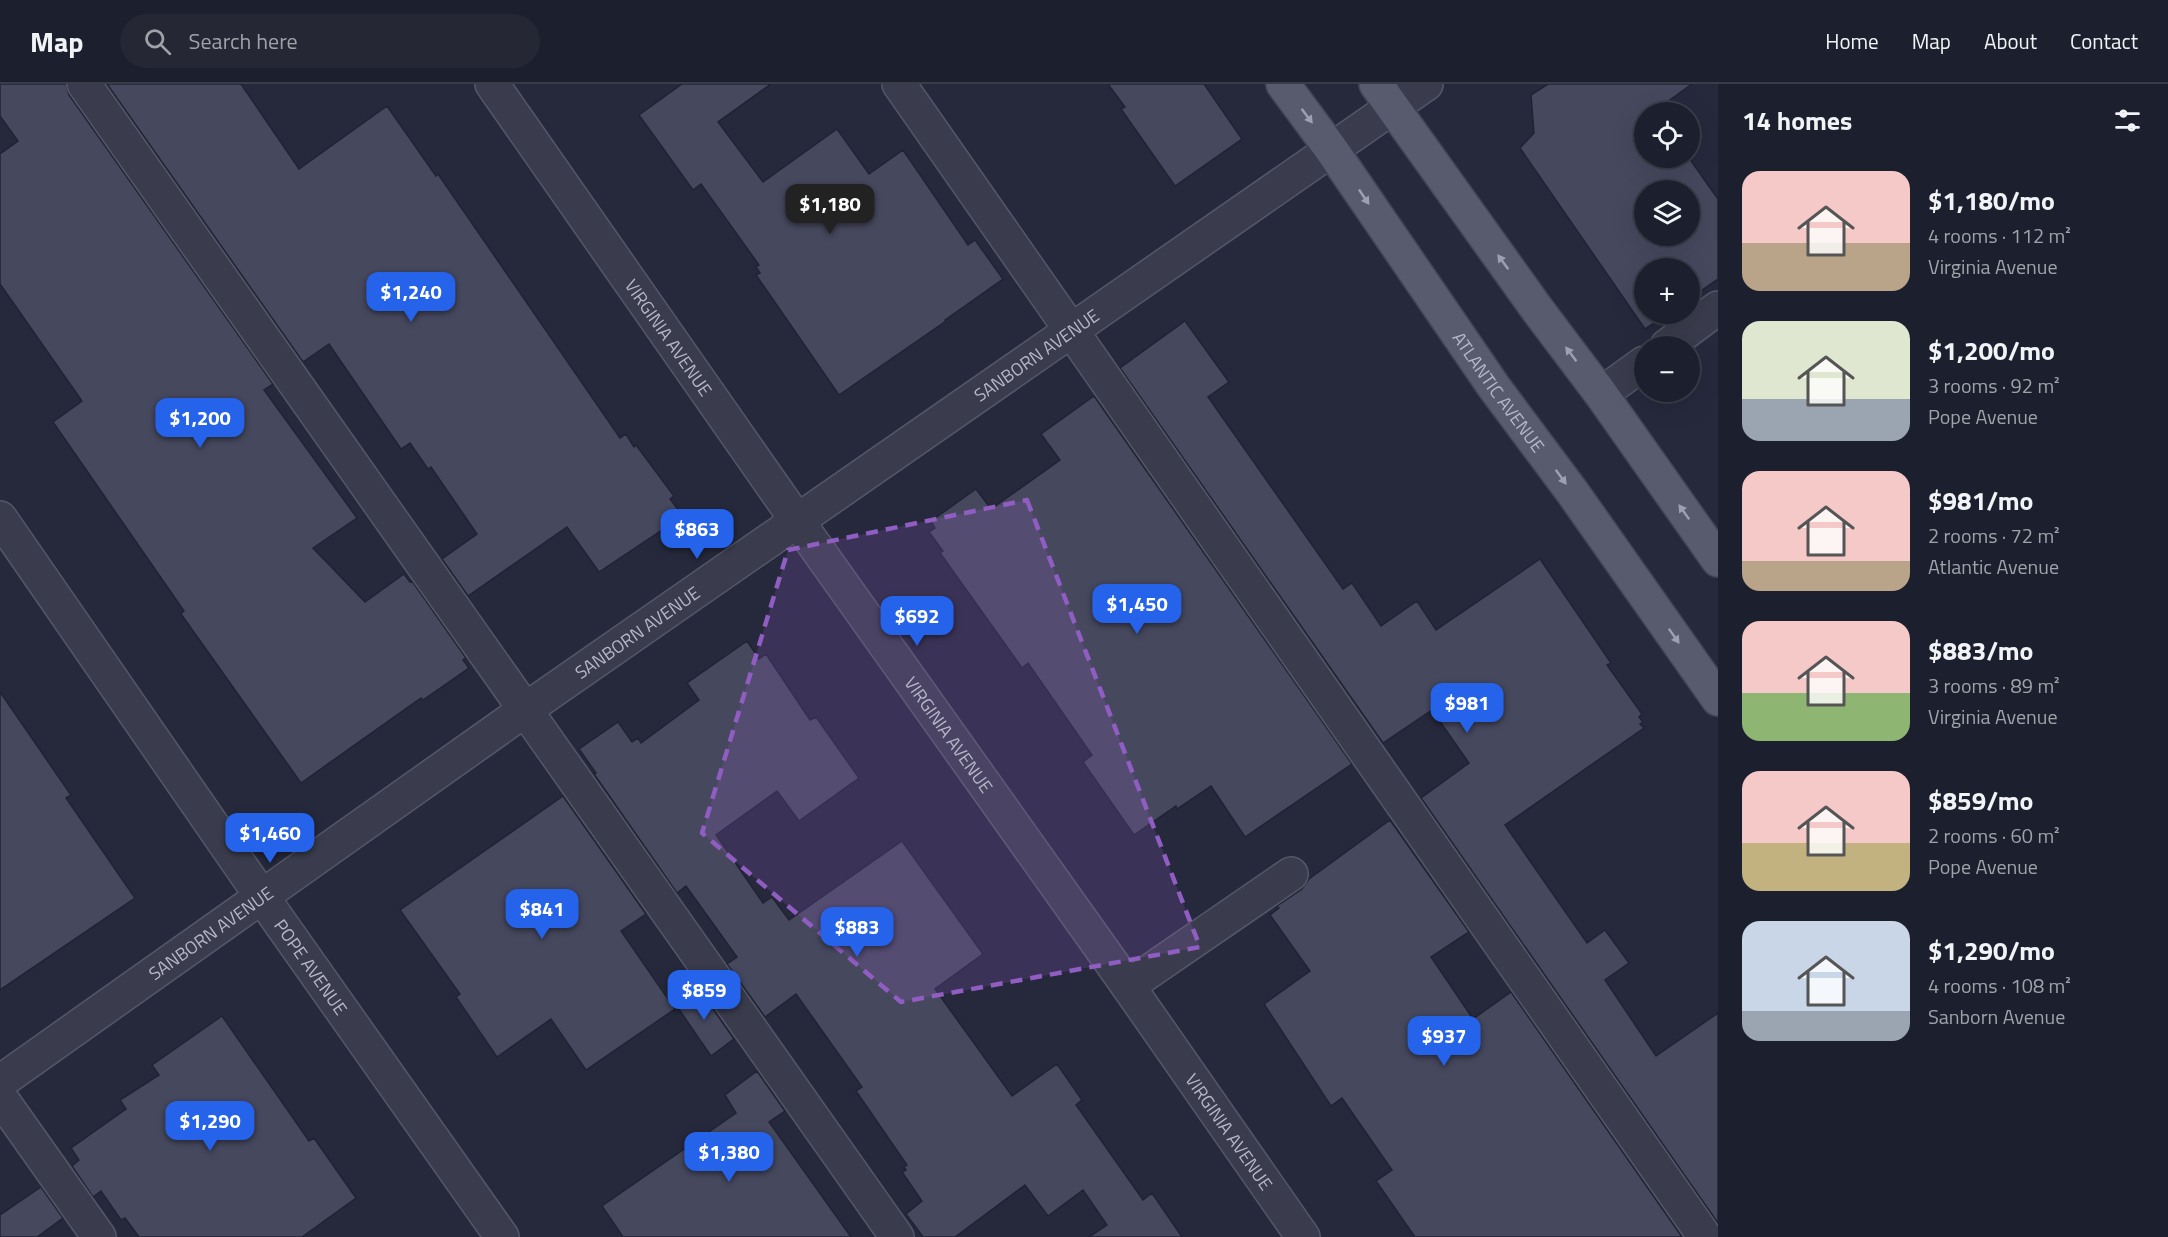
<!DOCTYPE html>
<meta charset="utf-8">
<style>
body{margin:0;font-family:"Titillium Web",sans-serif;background:#252735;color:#f1f3f6;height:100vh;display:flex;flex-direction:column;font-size:22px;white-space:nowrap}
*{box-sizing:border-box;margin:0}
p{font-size:20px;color:#a0a2aa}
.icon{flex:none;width:33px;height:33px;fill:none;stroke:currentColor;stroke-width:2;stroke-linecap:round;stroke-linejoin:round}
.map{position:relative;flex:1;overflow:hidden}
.side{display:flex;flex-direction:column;background:#1c1f2d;width:450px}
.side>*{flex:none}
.fabs{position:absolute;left:1634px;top:18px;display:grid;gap:12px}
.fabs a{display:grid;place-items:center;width:66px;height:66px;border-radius:50%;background:#1c1f2d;box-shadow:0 6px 24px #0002,0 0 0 2px #3a3d49;font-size:30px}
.price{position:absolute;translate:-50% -51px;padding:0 14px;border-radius:12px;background:#2563eb;color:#fff;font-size:20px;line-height:39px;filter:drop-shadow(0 2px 3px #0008)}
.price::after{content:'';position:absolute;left:50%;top:36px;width:18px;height:14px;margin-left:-9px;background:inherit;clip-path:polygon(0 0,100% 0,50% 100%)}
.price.current{background:#222;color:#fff}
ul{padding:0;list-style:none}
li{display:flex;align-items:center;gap:18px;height:150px;padding:0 24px}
li span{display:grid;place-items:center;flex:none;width:168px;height:120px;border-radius:18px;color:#555}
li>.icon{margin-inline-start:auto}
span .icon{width:72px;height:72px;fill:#fffc;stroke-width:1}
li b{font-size:26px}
h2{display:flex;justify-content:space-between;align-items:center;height:72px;padding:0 24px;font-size:26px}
header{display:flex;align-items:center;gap:36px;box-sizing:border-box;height:84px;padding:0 30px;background:#1c1f2d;border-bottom:2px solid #3a3d49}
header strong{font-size:28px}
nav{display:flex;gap:33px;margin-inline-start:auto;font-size:21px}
.search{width:420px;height:54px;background:#252735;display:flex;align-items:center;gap:15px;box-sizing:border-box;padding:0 21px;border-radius:33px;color:#a0a2aa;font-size:22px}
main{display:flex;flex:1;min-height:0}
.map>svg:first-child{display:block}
.building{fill:#46485e;stroke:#212334;stroke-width:1.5;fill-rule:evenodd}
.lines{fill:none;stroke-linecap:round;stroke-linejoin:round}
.minor-casing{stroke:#555768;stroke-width:36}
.major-casing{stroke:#434556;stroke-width:36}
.minor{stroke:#3a3c4d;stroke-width:33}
.major{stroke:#585a6d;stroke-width:33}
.oneway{fill:#9ea0b1}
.marked{fill:#905dc2;fill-opacity:0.2;stroke:#905dc2;stroke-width:4.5;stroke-dasharray:12 8;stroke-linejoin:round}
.labels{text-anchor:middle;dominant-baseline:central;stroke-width:6;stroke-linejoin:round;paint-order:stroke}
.street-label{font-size:18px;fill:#b6b7c8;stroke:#1f2132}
</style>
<header>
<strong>Map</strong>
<div class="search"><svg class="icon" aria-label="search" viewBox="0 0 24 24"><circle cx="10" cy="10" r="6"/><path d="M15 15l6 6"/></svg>Search here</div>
<nav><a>Home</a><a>Map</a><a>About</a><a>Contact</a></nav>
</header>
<main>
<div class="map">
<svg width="1718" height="1153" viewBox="0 0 1718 1153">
<rect width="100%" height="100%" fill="#26293c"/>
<path class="building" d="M 0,0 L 66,0 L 69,11 L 273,300 L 264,306 L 357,434 L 313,464 L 365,518 L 404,490 L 410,498 L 412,497 L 466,574 L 463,576 L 469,584 L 423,616 L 421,614 L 301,699 L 181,530 L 184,527 L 53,338 L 82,317 L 0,200 L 0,70 L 18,57 L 0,32 Z
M 107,0 L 241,0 L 299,85 L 387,22 L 436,92 L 438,90 L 620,354 L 626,350 L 634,363 L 636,361 L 674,412 L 670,415 L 683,432 L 599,488 L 567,443 L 468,512 L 442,475 L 477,450 L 431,383 L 428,385 L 410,359 L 401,365 L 329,260 L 303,278 Z
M 682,0 L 771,0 L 718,38 L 763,98 L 837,45 L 869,90 L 903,66 L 968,161 L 975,156 L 1003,195 L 945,236 L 946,237 L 839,311 L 756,191 L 760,189 L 756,183 L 759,181 L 701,100 L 693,106 L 639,31 Z
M 1108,0 L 1204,0 L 1242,55 L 1175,102 L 1121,25 L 1125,23 Z
M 1548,0 L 1692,0 L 1656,26 L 1658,28 L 1644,28 L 1644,74 L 1689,74 L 1718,115 L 1718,195 L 1689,215 L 1689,184 L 1644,184 L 1644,230 L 1668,230 L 1645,245 L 1520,64 L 1534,49 L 1531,11 ZM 1644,106 L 1689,106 L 1689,152 L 1644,152 Z
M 1185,237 L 1229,298 L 1208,313 L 1343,505 L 1352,499 L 1381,542 L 1417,517 L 1436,546 L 1540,475 L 1611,579 L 1607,581 L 1642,630 L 1639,633 L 1643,638 L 1640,640 L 1644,644 L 1505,741 L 1587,859 L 1605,846 L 1629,879 L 1605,896 L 1656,972 L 1718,929 L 1718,1139 L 1421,714 L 1469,679 L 1432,626 L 1383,659 L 1120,284 Z
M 1094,312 L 1352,680 L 1245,753 L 1211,702 L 1177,725 L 1176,722 L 1134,751 L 1083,678 L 1092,671 L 1028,579 L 1022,584 L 940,469 L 943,467 L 929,448 L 935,444 L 931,437 L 976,405 L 991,425 L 1060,376 L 1041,350 Z
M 747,557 L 759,575 L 766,570 L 810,636 L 816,633 L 859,694 L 799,737 L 777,707 L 716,751 L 763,819 L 772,813 L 789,836 L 902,757 L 983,870 L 935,905 L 1012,1012 L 1057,980 L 1082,1016 L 1076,1021 L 1143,1116 L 1152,1109 L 1182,1153 L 1089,1153 L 1107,1141 L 1083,1106 L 1048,1132 L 1025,1101 L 955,1153 L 923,1153 L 906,1130 L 922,1117 L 902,1088 L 906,1086 L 904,1083 L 907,1081 L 856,1007 L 862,1003 L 796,910 L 765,933 L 727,880 L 737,873 L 686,802 L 677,809 L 594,690 L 596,689 L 579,665 L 618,638 L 632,658 L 638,654 L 641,659 L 699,616 L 687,599 Z
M 0,608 L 71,711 L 66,714 L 135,814 L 0,906 Z
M 563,712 L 646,830 L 621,847 L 675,925 L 586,986 L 551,935 L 497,973 L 456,913 L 460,910 L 400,826 Z
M 1390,736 L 1469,848 L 1431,873 L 1473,935 L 1511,908 L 1682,1153 L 1415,1153 L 1376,1097 L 1392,1086 L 1342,1014 L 1331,1022 L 1264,920 L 1310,887 L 1270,831 L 1279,824 L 1277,822 L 1302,805 L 1309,795 Z
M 697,902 L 734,955 L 711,972 L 674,918 Z
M 222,932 L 309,1057 L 314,1054 L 356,1114 L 302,1153 L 139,1153 L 125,1134 L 121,1136 L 101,1107 L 93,1113 L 72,1082 L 79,1076 L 71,1064 L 126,1025 L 120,1016 L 159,991 L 152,981 Z
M 757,987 L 785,1027 L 769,1038 L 851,1153 L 623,1153 L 602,1122 L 736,1029 L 725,1011 Z
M 41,1103 L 63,1134 L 37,1153 L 0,1153 L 0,1131 Z"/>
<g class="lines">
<defs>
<g id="minor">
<path d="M 84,0 L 897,1153"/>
<path id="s1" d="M 492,0 L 798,438 L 1128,902 L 1303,1153"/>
<path d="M 899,0 L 1705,1153"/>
<path d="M 1667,262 L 1718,224"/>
<path d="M 1601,310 L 1644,279"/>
<path id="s2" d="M 0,434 L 262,813 L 502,1153"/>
<path d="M 1128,902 L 1291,790"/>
<path id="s3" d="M 0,998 L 525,626 L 1426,0"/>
<path d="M 0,1013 L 99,1153"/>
</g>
<g id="major">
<path id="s4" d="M 1283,0 L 1331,65 L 1494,303 L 1573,409 L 1718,615"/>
<path d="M 1376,0 L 1537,225 L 1601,310 L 1718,476"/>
</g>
</defs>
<use href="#minor" class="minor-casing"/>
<use href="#major" class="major-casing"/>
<use href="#minor" class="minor"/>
<use href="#major" class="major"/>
</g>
<defs><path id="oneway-solid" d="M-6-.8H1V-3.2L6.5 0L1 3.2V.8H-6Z" transform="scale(1.5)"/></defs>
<g class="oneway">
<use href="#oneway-solid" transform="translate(1307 32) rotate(53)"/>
<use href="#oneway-solid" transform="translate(1364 113) rotate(56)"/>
<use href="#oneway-solid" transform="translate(1503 178) rotate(-126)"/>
<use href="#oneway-solid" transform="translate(1571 270) rotate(-127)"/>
<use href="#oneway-solid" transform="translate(1561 393) rotate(54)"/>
<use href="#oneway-solid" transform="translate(1684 428) rotate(-125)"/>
<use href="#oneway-solid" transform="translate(1674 552) rotate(55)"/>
</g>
<path class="marked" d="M 1027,416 L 1200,863 L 901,918 L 702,749 L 788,466 Z"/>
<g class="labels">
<g class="street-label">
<text stroke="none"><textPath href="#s1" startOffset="309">VIRGINIA AVENUE</textPath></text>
<text stroke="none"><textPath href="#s3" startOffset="1266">SANBORN AVENUE</textPath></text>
<text stroke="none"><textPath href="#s4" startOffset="376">ATLANTIC AVENUE</textPath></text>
<text stroke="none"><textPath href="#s3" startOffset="780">SANBORN AVENUE</textPath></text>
<text stroke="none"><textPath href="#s1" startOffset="795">VIRGINIA AVENUE</textPath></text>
<text stroke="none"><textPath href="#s3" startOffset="258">SANBORN AVENUE</textPath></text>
<text stroke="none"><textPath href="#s2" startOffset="546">POPE AVENUE</textPath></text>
<text stroke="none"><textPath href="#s1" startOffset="1281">VIRGINIA AVENUE</textPath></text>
</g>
</g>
</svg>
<div class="fabs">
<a><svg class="icon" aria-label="locate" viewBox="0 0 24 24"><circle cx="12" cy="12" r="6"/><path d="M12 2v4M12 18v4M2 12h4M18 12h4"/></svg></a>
<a><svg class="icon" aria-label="layers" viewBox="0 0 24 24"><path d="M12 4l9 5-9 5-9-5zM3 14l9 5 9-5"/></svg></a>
<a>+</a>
<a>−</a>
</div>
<b class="price current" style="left:830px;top:151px">$1,180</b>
<b class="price" style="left:411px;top:239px">$1,240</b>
<b class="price" style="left:200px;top:365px">$1,200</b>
<b class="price" style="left:697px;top:476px">$863</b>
<b class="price" style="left:1137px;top:551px">$1,450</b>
<b class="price" style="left:917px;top:563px">$692</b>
<b class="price" style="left:1467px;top:650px">$981</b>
<b class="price" style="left:270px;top:780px">$1,460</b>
<b class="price" style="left:542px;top:856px">$841</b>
<b class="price" style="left:857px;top:874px">$883</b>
<b class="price" style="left:704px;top:937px">$859</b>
<b class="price" style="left:1444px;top:983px">$937</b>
<b class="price" style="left:210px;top:1068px">$1,290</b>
<b class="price" style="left:729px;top:1099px">$1,380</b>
</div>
<section class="side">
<h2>14 homes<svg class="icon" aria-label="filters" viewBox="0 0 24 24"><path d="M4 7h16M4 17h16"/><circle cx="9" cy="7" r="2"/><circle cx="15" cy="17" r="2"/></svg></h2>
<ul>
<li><span style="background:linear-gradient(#f6c9c9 60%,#b9a48a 0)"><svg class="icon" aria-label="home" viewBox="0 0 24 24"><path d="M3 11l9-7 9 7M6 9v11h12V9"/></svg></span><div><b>$1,180/mo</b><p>4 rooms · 112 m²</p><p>Virginia Avenue</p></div></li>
<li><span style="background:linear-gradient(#dfe7d0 65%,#9aa5b1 0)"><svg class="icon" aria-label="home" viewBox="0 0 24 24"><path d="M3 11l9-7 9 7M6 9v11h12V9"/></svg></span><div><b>$1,200/mo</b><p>3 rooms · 92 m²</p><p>Pope Avenue</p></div></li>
<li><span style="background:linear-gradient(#f6c9c9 75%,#b9a48a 0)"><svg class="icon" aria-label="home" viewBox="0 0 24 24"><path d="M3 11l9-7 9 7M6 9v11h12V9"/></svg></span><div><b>$981/mo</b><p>2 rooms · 72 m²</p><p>Atlantic Avenue</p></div></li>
<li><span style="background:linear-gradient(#f6c9c9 60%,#8fb573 0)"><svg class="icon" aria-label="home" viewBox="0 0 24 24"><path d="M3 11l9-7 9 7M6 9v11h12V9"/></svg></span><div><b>$883/mo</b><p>3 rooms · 89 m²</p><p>Virginia Avenue</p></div></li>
<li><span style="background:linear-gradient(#f6c9c9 60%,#c2b280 0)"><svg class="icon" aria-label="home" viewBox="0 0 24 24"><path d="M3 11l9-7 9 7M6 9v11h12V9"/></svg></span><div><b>$859/mo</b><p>2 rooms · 60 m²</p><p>Pope Avenue</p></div></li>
<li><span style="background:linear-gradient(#c9d6e8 75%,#9aa5b1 0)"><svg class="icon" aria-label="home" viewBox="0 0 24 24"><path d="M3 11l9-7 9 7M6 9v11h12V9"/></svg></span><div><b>$1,290/mo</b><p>4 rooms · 108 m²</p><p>Sanborn Avenue</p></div></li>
</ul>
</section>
</main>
